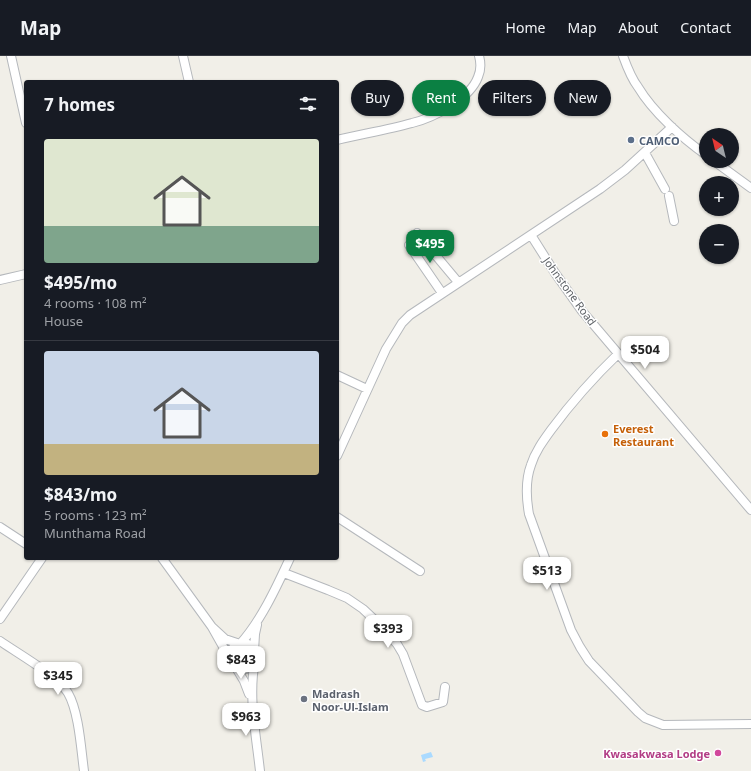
<!DOCTYPE html>
<meta charset="utf-8">
<style>
body{margin:0;font-family:"Noto Sans",sans-serif;background:#20242c;color:#f1f3f6;height:100vh;display:flex;flex-direction:column;font-size:15px;white-space:nowrap}
*{box-sizing:border-box;margin:0}
p{font-size:13px;color:#9ea1a6}
.icon{flex:none;width:22px;height:22px;fill:none;stroke:currentColor;stroke-width:2;stroke-linecap:round;stroke-linejoin:round}
.map{position:relative;flex:1;overflow:hidden}
.details{position:absolute;left:24px;top:24px;width:315px;height:480px;display:flex;flex-direction:column;background:#171b24;border-radius:4px;box-shadow:0 1px 3px #0004}
.details>*{flex:none}
.guide{position:absolute;left:351px;top:24px;width:340px;height:36px;display:flex;gap:8px}
.needle{width:26px;rotate:325deg}
.controls{position:absolute;left:699px;top:72px;display:grid;gap:8px}
.controls a{display:grid;place-items:center;width:40px;height:40px;border-radius:50%;background:#171b24;box-shadow:0 1px 3px #0004;font-size:20px}
.price{position:absolute;translate:-50% -34px;padding:0 9px;border-radius:8px;background:#fff;color:#222;font-size:13px;line-height:26px;filter:drop-shadow(0 1px 2px #0008)}
.price::after{content:'';position:absolute;left:50%;top:24px;width:12px;height:9px;margin-left:-6px;background:inherit;clip-path:polygon(0 0,100% 0,50% 100%)}
.price.active{background:#0b8043;color:#fff}
ul{padding:0;list-style:none}
li{display:grid;align-content:center;gap:8px;height:212px;padding:0 20px}
li+li{border-top:1px solid #363941}
li span{display:grid;place-items:center;height:124px;border-radius:4px;color:#555}
li>.icon{margin-inline-start:auto}
span .icon{width:72px;height:72px;fill:#fffc;stroke-width:1}
li b{font-size:17px}
h2{display:flex;justify-content:space-between;align-items:center;height:48px;padding:0 20px;font-size:17px}
.pill{padding:0 14px;border-radius:18px;background:#171b24;box-shadow:0 1px 3px #0004;font-size:14px;line-height:36px}
.pill.active{background:#0b8043;color:#fff}
header{display:flex;align-items:center;gap:24px;box-sizing:border-box;height:56px;padding:0 20px;background:#171b24;border-bottom:1px solid #363941}
header strong{font-size:19px}
nav{display:flex;gap:22px;margin-inline-start:auto;font-size:14px}
.map>svg:first-child{display:block}
.water{fill:#aadaff}
.lines{fill:none;stroke-linecap:round;stroke-linejoin:round}
.minor-casing{stroke:#b5b8bc;stroke-width:10}
.minor{stroke:#fff;stroke-width:8}
.service-dot{fill:#5c6f8a;stroke:#fff;stroke-width:1.5}
.food-dot{fill:#e8710a;stroke:#fff;stroke-width:1.5}
.worship-dot{fill:#6b7280;stroke:#fff;stroke-width:1.5}
.hotel-dot{fill:#d1479c;stroke:#fff;stroke-width:1.5}
.labels{text-anchor:middle;dominant-baseline:central;stroke-width:3;stroke-linejoin:round;paint-order:stroke}
.service-label{font-size:11px;font-weight:bold;fill:#4e5e75;stroke:#fff;text-anchor:start}
.street-label{font-size:11px;fill:#5f6368;stroke:#fff}
.food-label{font-size:11px;font-weight:bold;fill:#c56008;stroke:#fff;text-anchor:start}
.worship-label{font-size:11px;font-weight:bold;fill:#5b616d;stroke:#fff;text-anchor:start}
.hotel-label{font-size:11px;font-weight:bold;fill:#b23c85;stroke:#fff;text-anchor:end}
</style>
<header>
<strong>Map</strong>
<nav><a>Home</a><a>Map</a><a>About</a><a>Contact</a></nav>
</header>
<div class="map">
<svg width="751" height="715" viewBox="0 0 751 715">
<rect width="100%" height="100%" fill="#f1efe8"/>
<path class="water" d="M 431,696 L 433,701 L 425,703 L 426,705 L 423,706 L 421,699 Z"/>
<g class="lines">
<defs>
<path id="minor" d="M 11,0 L 26,67
M 183,0 L 189,26
M 623,0 C 627,11 631,22 638,31 C 653,56 682,82 706,99
M 337,84 C 362,78 387,74 412,67 C 433,62 470,43 478,21 C 481,14 481,7 479,0
M 645,97 L 665,133
M 714,105 L 751,132
M 669,140 L 674,165
M 417,177 L 458,226
M 531,179 L 555,217 L 582,255 L 751,454
M 409,189 L 442,237
M 0,224 L 26,218
M 618,298 C 594,321 571,347 551,374 C 543,385 535,396 531,409 C 525,425 526,441 529,458 L 571,574 L 580,591 L 589,605 L 638,656 L 645,662 L 663,669 L 751,668
M 337,319 L 367,333
M 337,400 L 386,293 L 402,267 L 410,259 L 600,133 L 625,114 L 672,71
M 337,461 L 420,515
M 0,471 L 26,488
M 162,502 L 212,571 L 230,603
M 284,517 L 328,534 L 347,542 L 363,553 L 381,570 L 397,588 L 403,598 L 422,649 L 427,651 L 443,646 L 445,631
M 0,563 L 42,502
M 212,571 L 225,583 L 240,588 C 261,565 277,530 290,502
M 0,585 C 17,597 58,620 68,637 C 79,656 81,693 84,715
M230 600a13 13 0 1 1 26 0a13 13 0 1 1-26 0Z
M 254,595 L 255,578 L 257,569
M 255,604 C 248,641 256,678 260,715
M 235,610 L 244,625 L 249,638"/>
</defs>
<use href="#minor" class="minor-casing"/>
<use href="#minor" class="minor"/>
</g>
<circle class="service-dot" cx="631" cy="84" r="4"/>
<circle class="food-dot" cx="605" cy="378" r="4"/>
<circle class="worship-dot" cx="304" cy="643" r="4"/>
<circle class="hotel-dot" cx="718" cy="697" r="4"/>
<g class="labels">
<g class="service-label">
<text x="639" y="84">CAMCO</text>
</g>
<g class="street-label">
<text transform="translate(570 235) rotate(54)">Johnstone Road</text>
</g>
<g class="food-label">
<text x="613" y="372">Everest<tspan x="613" dy="13">Restaurant</tspan></text>
</g>
<g class="worship-label">
<text x="312" y="637">Madrash<tspan x="312" dy="13">Noor-Ul-Islam</tspan></text>
</g>
<g class="hotel-label">
<text x="710" y="697">Kwasakwasa Lodge</text>
</g>
</g>
</svg>
<div class="controls">
<a><svg class="needle" viewBox="-14 -14 28 28"><path d="M0-13l5 13h-10z" fill="#e53935"/><path d="M0 13l5-13h-10z" fill="#9ea1a6"/></svg></a>
<a>+</a>
<a>−</a>
</div>
<b class="price active" style="left:430px;top:208px">$495</b>
<b class="price" style="left:645px;top:314px">$504</b>
<b class="price" style="left:547px;top:535px">$513</b>
<b class="price" style="left:388px;top:593px">$393</b>
<b class="price" style="left:241px;top:624px">$843</b>
<b class="price" style="left:58px;top:640px">$345</b>
<b class="price" style="left:246px;top:681px">$963</b>
<div class="guide">
<a class="pill">Buy</a>
<a class="pill active">Rent</a>
<a class="pill">Filters</a>
<a class="pill">New</a>
</div>
<section class="details">
<h2>7 homes<svg class="icon" aria-label="filters" viewBox="0 0 24 24"><path d="M4 7h16M4 17h16"/><circle cx="9" cy="7" r="2"/><circle cx="15" cy="17" r="2"/></svg></h2>
<ul>
<li><span style="background:linear-gradient(#dfe7d0 70%,#7fa58c 0)"><svg class="icon" aria-label="home" viewBox="0 0 24 24"><path d="M3 11l9-7 9 7M6 9v11h12V9"/></svg></span><div><b>$495/mo</b><p>4 rooms · 108 m²</p><p>House</p></div></li>
<li><span style="background:linear-gradient(#c9d6e8 75%,#c2b280 0)"><svg class="icon" aria-label="home" viewBox="0 0 24 24"><path d="M3 11l9-7 9 7M6 9v11h12V9"/></svg></span><div><b>$843/mo</b><p>5 rooms · 123 m²</p><p>Munthama Road</p></div></li>
</ul>
</section>
</div>
